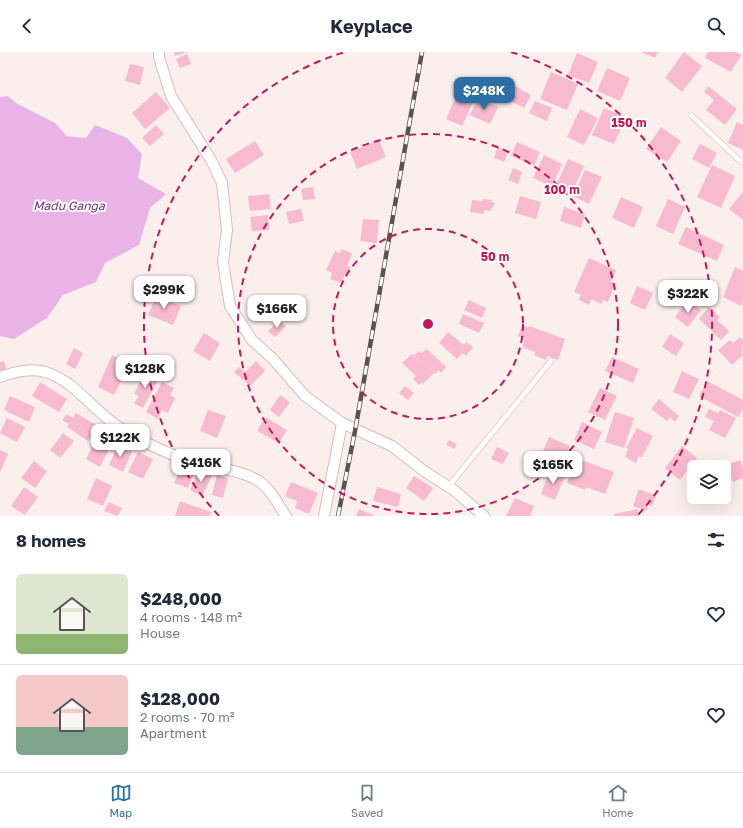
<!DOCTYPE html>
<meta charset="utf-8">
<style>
body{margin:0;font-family:"Golos Text",sans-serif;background:#f6f6f7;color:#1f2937;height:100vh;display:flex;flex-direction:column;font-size:15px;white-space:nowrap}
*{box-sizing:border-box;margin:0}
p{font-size:13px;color:#747a83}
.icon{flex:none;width:22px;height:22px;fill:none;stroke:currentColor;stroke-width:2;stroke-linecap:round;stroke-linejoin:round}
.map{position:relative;height:464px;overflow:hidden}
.sheet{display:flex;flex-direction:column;background:#fff;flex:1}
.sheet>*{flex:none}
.controls{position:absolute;left:687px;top:408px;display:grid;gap:8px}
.controls a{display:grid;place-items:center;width:44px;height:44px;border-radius:6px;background:#fff;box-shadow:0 4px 16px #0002;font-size:20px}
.price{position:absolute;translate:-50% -34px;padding:0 9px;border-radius:8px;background:#fff;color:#222;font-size:13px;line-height:26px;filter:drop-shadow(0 1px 2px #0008)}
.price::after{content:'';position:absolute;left:50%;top:24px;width:12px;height:9px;margin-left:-6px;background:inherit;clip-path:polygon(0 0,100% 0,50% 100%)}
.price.active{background:#2b6fa4;color:#fff}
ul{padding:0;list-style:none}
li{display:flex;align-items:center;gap:12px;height:100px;padding:0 16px}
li+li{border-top:1px solid #e0e1e3}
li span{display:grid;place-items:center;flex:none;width:112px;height:80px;border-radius:6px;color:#555}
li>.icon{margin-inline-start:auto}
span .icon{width:48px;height:48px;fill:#fffc;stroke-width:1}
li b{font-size:17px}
h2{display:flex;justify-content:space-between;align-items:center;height:48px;padding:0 16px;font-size:17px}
header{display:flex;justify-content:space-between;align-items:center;height:52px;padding:0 16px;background:#fff;font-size:18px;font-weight:700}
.tab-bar{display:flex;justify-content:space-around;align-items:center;height:56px;border-top:1px solid #e0e1e3;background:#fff;font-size:11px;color:#747a83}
.tab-bar a{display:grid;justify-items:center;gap:2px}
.tab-bar .active{color:#2b6fa4}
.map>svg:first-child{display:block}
.water{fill:#eab3e7}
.building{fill:#f7bacf}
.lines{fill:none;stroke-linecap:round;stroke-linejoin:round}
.lane-casing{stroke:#d8bbb9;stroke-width:6}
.street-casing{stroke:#d8bbb9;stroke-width:12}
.lane{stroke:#fff;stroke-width:5}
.street{stroke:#fff;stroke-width:10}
.rail-casing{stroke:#5d5251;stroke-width:4.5}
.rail{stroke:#fff;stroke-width:3;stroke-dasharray:9;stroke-linecap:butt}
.ring{fill:none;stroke:#c2185b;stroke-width:2;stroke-dasharray:7 5}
.labels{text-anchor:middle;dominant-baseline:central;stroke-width:4;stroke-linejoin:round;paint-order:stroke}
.water-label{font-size:12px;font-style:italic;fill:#723271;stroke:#fff}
.centre{fill:#c2185b;stroke:#fff;stroke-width:2}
.ring-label{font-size:12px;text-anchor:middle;font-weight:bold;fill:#c2185b;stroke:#fff;stroke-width:4;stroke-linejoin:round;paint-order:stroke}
</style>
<header><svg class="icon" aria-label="back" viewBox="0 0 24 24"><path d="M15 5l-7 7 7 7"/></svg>Keyplace<svg class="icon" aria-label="search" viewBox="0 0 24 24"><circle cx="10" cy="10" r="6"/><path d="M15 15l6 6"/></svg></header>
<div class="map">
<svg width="743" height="464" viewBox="0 0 743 464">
<rect width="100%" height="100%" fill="#fbefee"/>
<path class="water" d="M 8,44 L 16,51 L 55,71 L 67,84 L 86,86 L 95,73 L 127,86 L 142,102 L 138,126 L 166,142 L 150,156 L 139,193 L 105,211 L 96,230 L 63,243 L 47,266 L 14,287 L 0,284 L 0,45 Z"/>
<path class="building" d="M 174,0 L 188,0 L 175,4 Z
M 641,0 L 658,0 L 655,6 Z
M 684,0 L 702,14 L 682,40 L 665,26 Z
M 708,0 L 735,0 L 741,3 L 731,20 L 705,6 Z
M 577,1 L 598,10 L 589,31 L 568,23 Z
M 187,2 L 191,12 L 180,16 L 176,7 Z
M 130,12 L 144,15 L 140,33 L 125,29 Z
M 607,16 L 630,26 L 620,49 L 597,39 Z
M 551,20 L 578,32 L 567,58 L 540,47 Z
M 508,30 L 531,43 L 524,56 L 501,44 Z
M 708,34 L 737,57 L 725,73 L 706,58 L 714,48 L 704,40 Z
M 156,40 L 170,56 L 145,77 L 132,61 Z
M 457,42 L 473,50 L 462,74 L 446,67 Z
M 478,46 L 498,55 L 490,72 L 470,63 Z
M 535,49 L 552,56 L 547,69 L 529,61 Z
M 604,56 L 626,65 L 614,92 L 592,83 Z
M 580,57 L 598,66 L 584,93 L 567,85 Z
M 737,70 L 743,73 L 743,98 L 728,91 Z
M 156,73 L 164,82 L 150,94 L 142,86 Z
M 661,75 L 681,89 L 667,110 L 646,97 Z
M 379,88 L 386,105 L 357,117 L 350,100 Z
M 255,89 L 264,103 L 235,121 L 226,107 Z
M 517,90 L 540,100 L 534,114 L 511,104 Z
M 700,92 L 717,101 L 709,116 L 692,107 Z
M 498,95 L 508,99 L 504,110 L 494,106 Z
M 544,103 L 562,112 L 552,135 L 533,126 Z
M 568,107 L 584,114 L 571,143 L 555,136 Z
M 712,113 L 735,124 L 721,156 L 697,145 Z
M 513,116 L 522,120 L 518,132 L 508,128 Z
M 585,118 L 602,125 L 589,152 L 573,144 Z
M 313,135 L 315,147 L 303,148 L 301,137 Z
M 743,140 L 743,168 L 729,157 Z
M 269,142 L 271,157 L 250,159 L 248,144 Z
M 520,144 L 541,150 L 536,167 L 515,161 Z
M 621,145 L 643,155 L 634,176 L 612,166 Z
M 483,147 L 492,148 L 492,150 L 495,151 L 490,159 L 484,158 L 484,162 L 470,160 L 472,148 L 482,149 Z
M 668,147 L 685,155 L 673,182 L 656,174 Z
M 564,155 L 585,162 L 581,176 L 560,169 Z
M 301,157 L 304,169 L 289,172 L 286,160 Z
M 268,163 L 269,178 L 252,179 L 250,165 Z
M 363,167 L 379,168 L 377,191 L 360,189 Z
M 686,175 L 724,193 L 717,209 L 678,192 Z
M 342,197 L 352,202 L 347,214 L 351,215 L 348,224 L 345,222 L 342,231 L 330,227 L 332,221 L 326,218 L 335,199 L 340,201 Z
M 589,206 L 616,218 L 611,230 L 615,232 L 608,250 L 603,248 L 601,252 L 591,247 L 589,253 L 579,248 L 581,243 L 574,240 Z
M 735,215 L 743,219 L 743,249 L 741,254 L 723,245 Z
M 637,234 L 653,241 L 645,258 L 630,251 Z
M 156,244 L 181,254 L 173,273 L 148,263 Z
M 469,248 L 486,256 L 482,266 L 464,258 Z
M 688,248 L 701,258 L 688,275 L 675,265 Z
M 709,255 L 720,265 L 717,268 L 729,279 L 721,288 L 699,267 Z
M 463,262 L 484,271 L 479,281 L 459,272 Z
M 280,268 L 286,274 L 275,285 L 268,279 Z
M 522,273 L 528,276 L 529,274 L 565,287 L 558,308 L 547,304 L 546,308 L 534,303 L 535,300 L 522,295 L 525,287 L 518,284 Z
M 448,280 L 464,293 L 466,290 L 473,295 L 466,304 L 462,301 L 457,307 L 439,291 Z
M 204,281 L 220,291 L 210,309 L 193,299 Z
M 670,282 L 684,291 L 676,304 L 662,295 Z
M 740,285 L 743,288 L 742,301 L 743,303 L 732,313 L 718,298 L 730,288 L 733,291 Z
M 74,296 L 83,301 L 75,317 L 66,312 Z
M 427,297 L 446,315 L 441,321 L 439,318 L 435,322 L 434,321 L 423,332 L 422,330 L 419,333 L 413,327 L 416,324 L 402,311 L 412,302 L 422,311 L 414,303 L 419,299 L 422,301 Z
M 112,303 L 130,312 L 114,343 L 98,335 Z
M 612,305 L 639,317 L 633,331 L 605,319 Z
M 4,309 L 6,317 L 0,319 L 0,310 Z
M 256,309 L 265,319 L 250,334 L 234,320 L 239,315 L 245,320 Z
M 682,319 L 699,327 L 689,347 L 673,340 Z
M 145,320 L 159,326 L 143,356 L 134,351 L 139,344 L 134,342 Z
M 707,329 L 743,348 L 743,357 L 738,365 L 699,344 Z
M 40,330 L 67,347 L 59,360 L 32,344 Z
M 162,330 L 174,336 L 170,343 L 175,346 L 168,361 L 162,358 L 158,367 L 146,360 Z
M 405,334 L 414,341 L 408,348 L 399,341 Z
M 600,336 L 617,344 L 605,368 L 588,360 Z
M 280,343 L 290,350 L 279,365 L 270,358 Z
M 10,344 L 35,355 L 29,370 L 4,358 Z
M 659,347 L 679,364 L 675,370 L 670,365 L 667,369 L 651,357 Z
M 709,357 L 718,361 L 720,358 L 736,366 L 725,386 L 709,378 L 714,369 L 705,365 Z
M 208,358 L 226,364 L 217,386 L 200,379 Z
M 615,360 L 634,366 L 624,396 L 605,390 Z
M 76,361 L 98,374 L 88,389 L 67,375 L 69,372 L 62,368 L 67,362 L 73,366 Z
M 265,365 L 287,378 L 279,391 L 257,379 Z
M 7,366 L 25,375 L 17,390 L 0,381 Z
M 582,370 L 602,380 L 594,397 L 574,388 Z
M 637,376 L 653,384 L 642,405 L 639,404 L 636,411 L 625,405 L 628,397 L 626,396 Z
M 63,381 L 74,389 L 60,406 L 50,398 Z
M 99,382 L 113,389 L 100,415 L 86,407 Z
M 549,385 L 570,394 L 562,414 L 540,406 Z
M 449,388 L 457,392 L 454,397 L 446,392 Z
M 118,393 L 132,400 L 123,420 L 109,413 Z
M 682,394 L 697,406 L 680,428 L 665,416 Z
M 497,395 L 509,401 L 503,412 L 491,407 Z
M 0,398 L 8,402 L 0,420 Z
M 138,400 L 153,407 L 143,427 L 128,420 Z
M 576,406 L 614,420 L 605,442 L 586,435 L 585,438 L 567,431 Z
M 740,408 L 743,415 L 743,426 L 733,430 L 726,413 Z
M 34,409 L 47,419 L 35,436 L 21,426 Z
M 183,411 L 196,417 L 188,436 L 174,431 Z
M 199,418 L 212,424 L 202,444 L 190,438 Z
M 550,418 L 565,424 L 555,448 L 541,442 Z
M 217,423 L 228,426 L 223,446 L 212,443 Z
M 414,424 L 433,436 L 424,449 L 406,436 Z
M 96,426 L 112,434 L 103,454 L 87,447 Z
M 291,430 L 318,441 L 309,462 L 295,456 L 297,449 L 285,444 Z
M 24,435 L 38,445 L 25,463 L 11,454 Z
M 377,435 L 401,442 L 398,455 L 373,449 Z
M 639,437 L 656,444 L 652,454 L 648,453 L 646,459 L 633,454 Z
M 515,446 L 534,454 L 530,464 L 506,464 Z
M 180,449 L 211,460 L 210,464 L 175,464 Z
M 109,450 L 122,456 L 118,464 L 104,459 Z
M 359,457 L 375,464 L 356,464 Z
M 638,457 L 639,464 L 614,464 L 614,462 Z"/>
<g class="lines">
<defs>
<path id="lane" d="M 691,63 L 739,108 L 743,110
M 448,435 L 551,309"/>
<path id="street" d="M 159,0 L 159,5 L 171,44 L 211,108 L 222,131 L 227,178 L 223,210 L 230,254 L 252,288 L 273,307 L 305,344 L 342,371 L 392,394 L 424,419 L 455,439 L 484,464
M 0,325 C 15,320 32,315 48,321 C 74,329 95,360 120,376 C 145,391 171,404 200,412 C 220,417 242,418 260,430 C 272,438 278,453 286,464
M 324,464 L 342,371"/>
</defs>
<use href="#lane" class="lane-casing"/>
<use href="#street" class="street-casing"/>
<use href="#lane" class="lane"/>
<use href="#street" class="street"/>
<defs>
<path id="rail" d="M 338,464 L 355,379 L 422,0"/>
</defs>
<use href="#rail" class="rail-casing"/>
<use href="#rail" class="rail"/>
</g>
<g class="ring">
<circle cx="428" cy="272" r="95"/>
<circle cx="428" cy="272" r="190"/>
<path d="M219 464A284 284 0 0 1 345 0M511 0A284 284 0 0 1 637 464"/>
</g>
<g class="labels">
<g class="water-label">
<text x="69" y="153">Madu Ganga</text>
</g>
</g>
<circle cx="428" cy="272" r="6" class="centre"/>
<g class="ring-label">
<text x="629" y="75">150 m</text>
<text x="562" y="142">100 m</text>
<text x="495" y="209">50 m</text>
</g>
</svg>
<div class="controls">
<a><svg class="icon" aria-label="layers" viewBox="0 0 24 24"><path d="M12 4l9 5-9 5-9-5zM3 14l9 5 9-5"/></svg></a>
</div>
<b class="price active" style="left:484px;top:59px">$248K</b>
<b class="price" style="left:164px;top:258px">$299K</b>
<b class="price" style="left:688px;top:262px">$322K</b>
<b class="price" style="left:277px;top:277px">$166K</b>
<b class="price" style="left:145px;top:337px">$128K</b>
<b class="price" style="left:120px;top:406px">$122K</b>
<b class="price" style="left:201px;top:431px">$416K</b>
<b class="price" style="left:553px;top:433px">$165K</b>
</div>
<section class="sheet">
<h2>8 homes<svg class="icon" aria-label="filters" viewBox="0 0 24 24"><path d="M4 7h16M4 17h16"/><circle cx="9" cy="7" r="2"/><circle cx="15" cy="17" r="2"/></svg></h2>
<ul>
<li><span style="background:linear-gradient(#dfe7d0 75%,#8fb573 0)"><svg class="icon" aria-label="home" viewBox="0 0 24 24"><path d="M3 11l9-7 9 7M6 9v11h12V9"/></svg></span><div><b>$248,000</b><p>4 rooms · 148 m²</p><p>House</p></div><svg class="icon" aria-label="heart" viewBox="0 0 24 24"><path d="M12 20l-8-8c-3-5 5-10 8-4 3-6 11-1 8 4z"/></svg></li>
<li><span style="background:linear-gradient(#f6c9c9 65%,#7fa58c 0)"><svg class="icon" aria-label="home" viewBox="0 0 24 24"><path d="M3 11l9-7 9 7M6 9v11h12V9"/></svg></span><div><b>$128,000</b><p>2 rooms · 70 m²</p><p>Apartment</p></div><svg class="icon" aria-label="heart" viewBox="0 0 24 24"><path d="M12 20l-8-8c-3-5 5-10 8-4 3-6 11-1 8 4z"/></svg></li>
</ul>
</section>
<nav class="tab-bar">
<a class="active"><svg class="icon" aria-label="map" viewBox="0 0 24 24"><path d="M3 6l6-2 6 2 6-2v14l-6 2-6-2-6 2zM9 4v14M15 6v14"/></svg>Map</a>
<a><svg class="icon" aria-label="saved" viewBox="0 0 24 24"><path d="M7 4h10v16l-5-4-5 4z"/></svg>Saved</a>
<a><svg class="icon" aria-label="home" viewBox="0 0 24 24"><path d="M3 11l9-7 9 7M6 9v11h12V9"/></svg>Home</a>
</nav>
